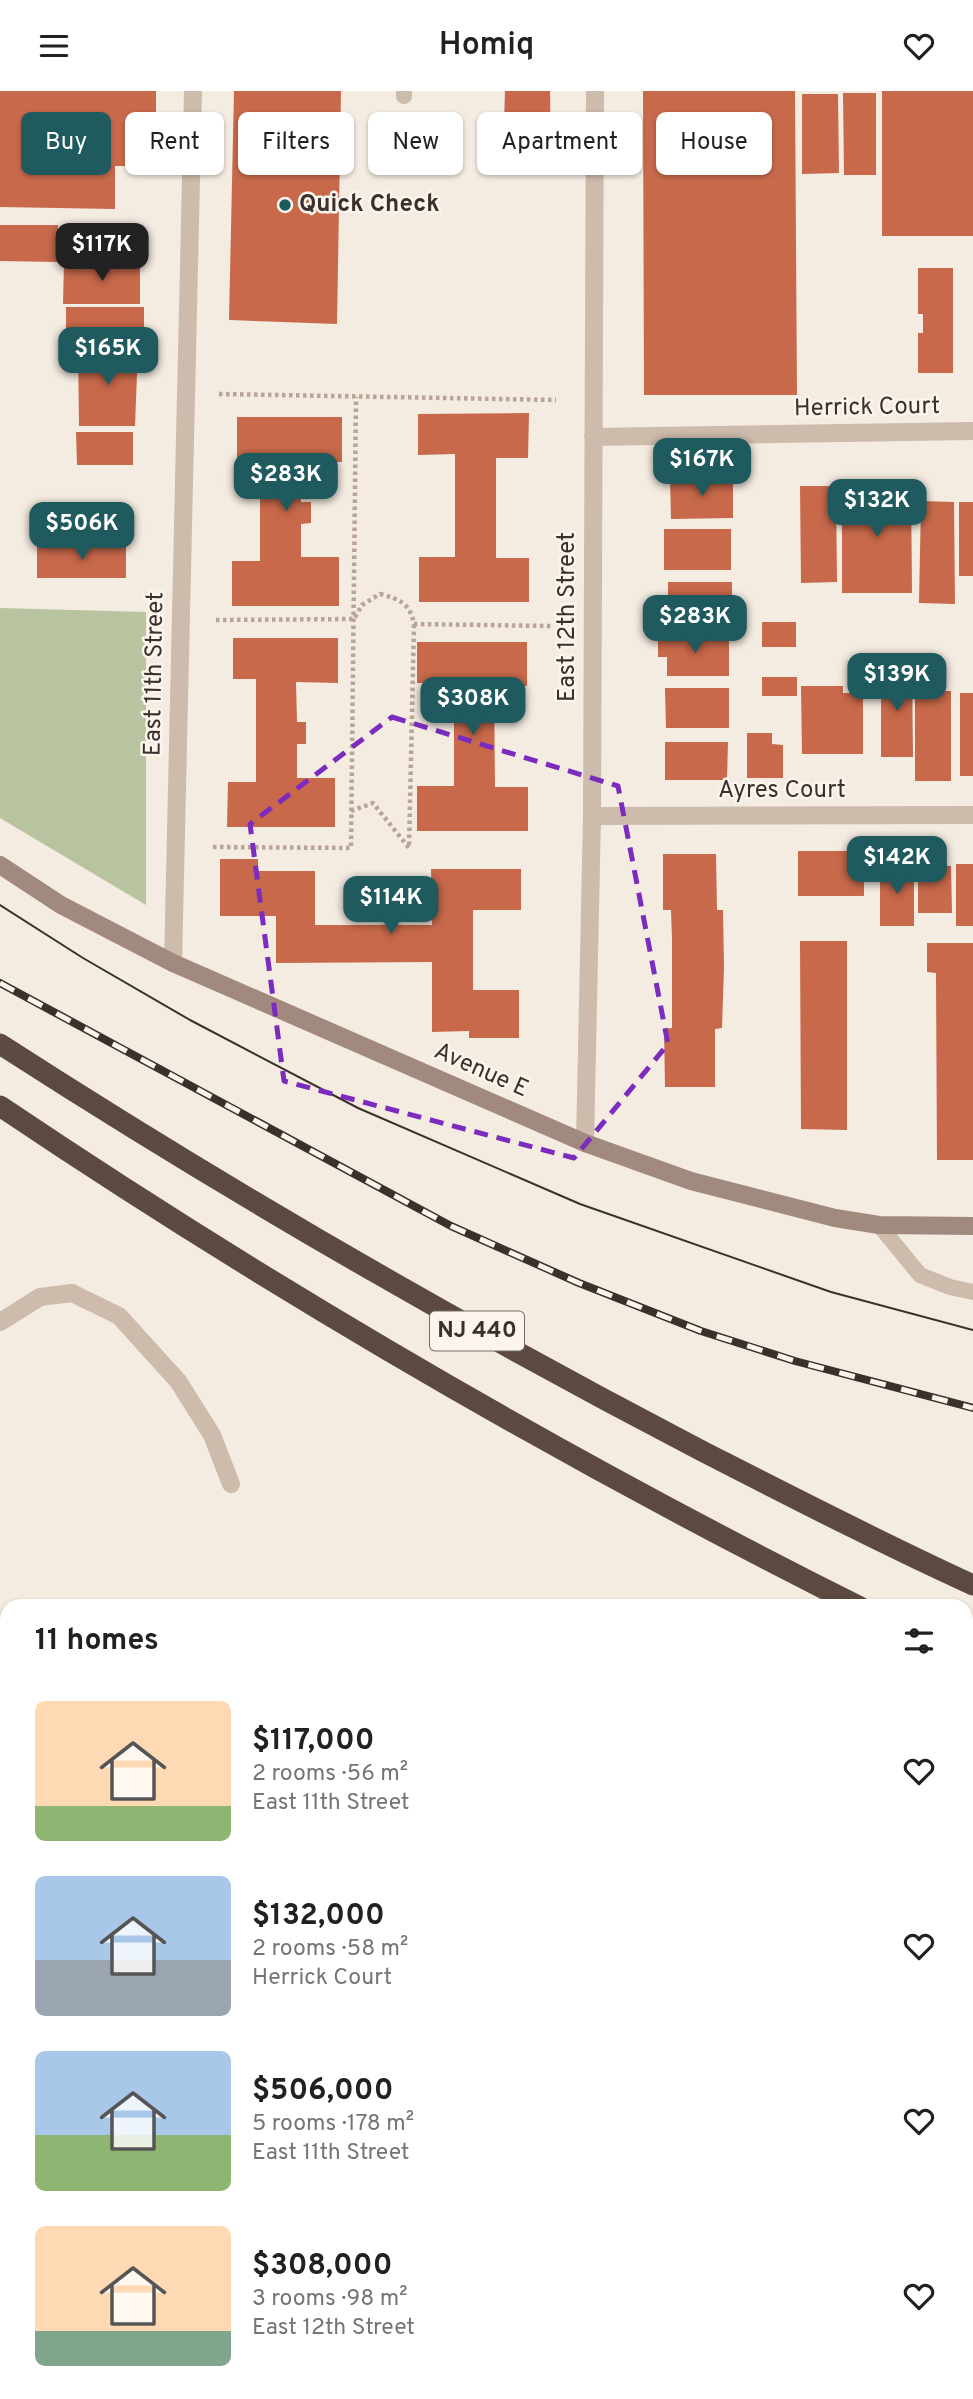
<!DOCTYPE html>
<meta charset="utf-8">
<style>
body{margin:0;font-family:Overpass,sans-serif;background:#f6f6f6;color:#202124;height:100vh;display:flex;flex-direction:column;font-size:26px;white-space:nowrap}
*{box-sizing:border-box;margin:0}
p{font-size:23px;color:#757577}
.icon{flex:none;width:38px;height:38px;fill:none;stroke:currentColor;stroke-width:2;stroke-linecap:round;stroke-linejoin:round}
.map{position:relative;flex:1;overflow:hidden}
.drawer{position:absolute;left:0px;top:1508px;width:973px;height:800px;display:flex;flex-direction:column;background:#fff;border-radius:21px 21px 0 0;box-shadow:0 2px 5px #0004}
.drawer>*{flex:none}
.top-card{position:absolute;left:21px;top:21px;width:931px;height:63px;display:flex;gap:14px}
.price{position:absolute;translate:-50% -60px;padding:0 16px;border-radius:14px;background:#1f5a5e;color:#fff;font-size:23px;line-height:46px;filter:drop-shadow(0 2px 4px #0008)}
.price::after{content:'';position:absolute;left:50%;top:42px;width:21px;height:16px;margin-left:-10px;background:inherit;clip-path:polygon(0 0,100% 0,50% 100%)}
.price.selected{background:#222;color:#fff}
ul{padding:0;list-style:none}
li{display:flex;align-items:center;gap:21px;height:175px;padding:0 35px}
li span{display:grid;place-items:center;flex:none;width:196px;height:140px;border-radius:10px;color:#555}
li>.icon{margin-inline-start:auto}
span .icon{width:84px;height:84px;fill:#fffc;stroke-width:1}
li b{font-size:30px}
h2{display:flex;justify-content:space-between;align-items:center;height:84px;padding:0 35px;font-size:30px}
.pill{padding:0 24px;border-radius:10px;background:#fff;box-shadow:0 2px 5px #0004;font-size:24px;line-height:63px}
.pill.selected{background:#1f5a5e;color:#fff}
header{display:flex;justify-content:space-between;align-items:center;height:91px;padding:0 35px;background:#fff;font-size:32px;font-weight:600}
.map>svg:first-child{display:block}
.green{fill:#b8c4a0}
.building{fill:#c8694b}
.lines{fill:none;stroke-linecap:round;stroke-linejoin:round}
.path{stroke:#b9a596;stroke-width:4.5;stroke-dasharray:3.5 3.5;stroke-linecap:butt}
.service{stroke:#cdbbac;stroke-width:16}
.minor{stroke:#cdbbac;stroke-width:18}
.secondary{stroke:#a18a7d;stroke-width:18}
.motorway{stroke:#5c4a42;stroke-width:21}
.tram{stroke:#3b302b;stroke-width:2}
.rail-casing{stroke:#3b302b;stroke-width:8}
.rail{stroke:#fbf5ee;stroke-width:5;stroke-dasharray:16;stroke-linecap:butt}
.marked{fill:none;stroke:#7b2cbf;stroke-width:5;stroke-dasharray:14 9;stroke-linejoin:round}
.poi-dot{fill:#1f5a5e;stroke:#fbf5ee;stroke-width:2.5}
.labels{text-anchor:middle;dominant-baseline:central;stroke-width:5;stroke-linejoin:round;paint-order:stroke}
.shield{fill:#fbf5ee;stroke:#756b66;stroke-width:2}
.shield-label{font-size:23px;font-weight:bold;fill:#3b302b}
.poi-label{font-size:24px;font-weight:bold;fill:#3b302b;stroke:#fbf5ee;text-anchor:start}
.street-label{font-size:24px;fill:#3b302b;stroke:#fbf5ee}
</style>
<header><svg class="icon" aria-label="menu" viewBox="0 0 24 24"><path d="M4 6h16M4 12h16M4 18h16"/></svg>Homiq<svg class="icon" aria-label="heart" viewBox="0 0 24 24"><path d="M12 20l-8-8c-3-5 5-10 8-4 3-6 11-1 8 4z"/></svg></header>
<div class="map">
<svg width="973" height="2308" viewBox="0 0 973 2308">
<rect width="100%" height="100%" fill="#f4ebe1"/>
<path class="green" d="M 0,517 L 146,521 L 146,814 L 0,727 Z"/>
<path class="building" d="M 0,0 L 156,0 L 156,75 L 115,75 L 115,118 L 0,116 Z
M 234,0 L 341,0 L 337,233 L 229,229 Z
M 505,0 L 550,0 L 551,64 L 503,65 Z
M 643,0 L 795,0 L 797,304 L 644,304 Z
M 882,0 L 973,0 L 973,145 L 882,145 Z
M 843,2 L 876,2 L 876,84 L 844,84 Z
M 802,3 L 838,3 L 839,82 L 802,83 Z
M 0,134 L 58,134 L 58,171 L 0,170 Z
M 64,171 L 140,172 L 140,213 L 63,213 Z
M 918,177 L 953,177 L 953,282 L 918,282 L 918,242 L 923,242 L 923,223 L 918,223 Z
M 66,216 L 144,216 L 144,254 L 66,254 Z
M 78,258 L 138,258 L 135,335 L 79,335 Z
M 529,322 L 528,367 L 496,367 L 496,467 L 529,467 L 529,511 L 419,511 L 419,466 L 455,466 L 455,363 L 418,364 L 418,323 Z
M 237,326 L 342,326 L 342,371 L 301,371 L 301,411 L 311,411 L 311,432 L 301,433 L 301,466 L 339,466 L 339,515 L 232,515 L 232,470 L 260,470 L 260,368 L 237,368 Z
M 76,341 L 133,341 L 133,374 L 77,374 Z
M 733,386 L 733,427 L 671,428 L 670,387 Z
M 842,393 L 911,393 L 912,502 L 842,502 Z
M 800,395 L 836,395 L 837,491 L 801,492 Z
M 921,410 L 954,411 L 955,513 L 919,512 Z
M 959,411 L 973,411 L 973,485 L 959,485 Z
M 66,420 L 132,420 L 132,448 L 66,447 Z
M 664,438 L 731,438 L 731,479 L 664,479 Z
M 37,454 L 126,454 L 126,487 L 37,487 Z
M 668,491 L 732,491 L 732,531 L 668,531 Z
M 762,531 L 796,531 L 796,556 L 762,556 Z
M 658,545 L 729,545 L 729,585 L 667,585 L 667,566 L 658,566 Z
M 233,547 L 338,547 L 338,592 L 296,591 L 297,631 L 306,631 L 306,653 L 297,653 L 297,687 L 335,687 L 335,736 L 227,736 L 228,691 L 256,691 L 256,588 L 233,588 Z
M 417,551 L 527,551 L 527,595 L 494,596 L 495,696 L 528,696 L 528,740 L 417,740 L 417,695 L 454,695 L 454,593 L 417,592 Z
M 881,577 L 912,577 L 913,666 L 881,666 Z
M 762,586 L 797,586 L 797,605 L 762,605 Z
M 801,595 L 843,595 L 843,602 L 863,602 L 863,663 L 802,663 Z
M 665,597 L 729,597 L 729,637 L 666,637 Z
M 915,600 L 951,600 L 951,690 L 915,690 Z
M 960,602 L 973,602 L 973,685 L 960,685 Z
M 747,642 L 772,642 L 772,653 L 783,654 L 783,687 L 747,687 Z
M 665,651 L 728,651 L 727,689 L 665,689 Z
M 798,760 L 864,760 L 864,805 L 798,805 Z
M 663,763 L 716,763 L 717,819 L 723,819 L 724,876 L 722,937 L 715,938 L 715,996 L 665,996 L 664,938 L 672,937 L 672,848 L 671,819 L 663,819 Z
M 220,768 L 258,768 L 258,780 L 315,780 L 315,834 L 432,834 L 431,778 L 521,778 L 521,819 L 473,819 L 473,899 L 519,899 L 519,947 L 469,947 L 469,940 L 432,941 L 432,871 L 276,872 L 276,825 L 220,825 Z
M 956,773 L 973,773 L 973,835 L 956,835 Z
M 918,774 L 951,775 L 952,822 L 918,822 Z
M 880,775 L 914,775 L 914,835 L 880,835 Z
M 800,850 L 847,850 L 847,1039 L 801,1038 Z
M 927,852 L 973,852 L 973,1069 L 937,1069 L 936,882 L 927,881 Z
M 7,2094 L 7,2134 L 0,2124 L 0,2098 Z
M 7,2163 L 7,2205 L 0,2195 L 0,2168 Z
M 46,2301 L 83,2301 L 73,2308 L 51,2308 Z
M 91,2301 L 129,2301 L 133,2308 L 80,2308 Z
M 216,2301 L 246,2301 L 236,2308 L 221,2308 Z
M 256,2301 L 317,2301 L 322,2308 L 246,2308 Z
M 535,2301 L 613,2301 L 604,2308 L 526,2308 Z
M 680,2301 L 718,2301 L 711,2308 L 688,2308 Z"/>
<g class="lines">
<path class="path" d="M 219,303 L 556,309
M 216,529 L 354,528 L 362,514 L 380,503 C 399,508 410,512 414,533 L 551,535
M 351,720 L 373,712 L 409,757 L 414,533
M 213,756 L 351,757 L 356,306"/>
<path class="service" d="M 404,5 L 404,0
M 879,1134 L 920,1184 L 950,1196 L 973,1201
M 0,1842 L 7,1837"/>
<path class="minor" d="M 593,346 L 973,340
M 592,725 L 973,724
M 173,872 L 193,0
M 585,1052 L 592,725 L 595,0
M 0,1231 L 40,1206 L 72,1202 L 119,1225 L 178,1290 L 212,1344 L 231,1393
M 0,1723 L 7,1733
M 0,1910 L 7,1905
M 409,2301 L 414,2308
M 438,2308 L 448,2301"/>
<path class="secondary" d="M 0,774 L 61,814 L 173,872 L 585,1052 L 691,1090 L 835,1127 L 879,1134 L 973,1135"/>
<path class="motorway" d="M 0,953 C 228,1100 462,1235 702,1360 C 792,1406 881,1452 973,1494
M 0,1015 C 275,1200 563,1367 860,1516
M 966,1567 L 973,1570
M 966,1698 L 973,1696
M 966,2054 L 973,2056"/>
<path class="tram" d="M 0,814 L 83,867 L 190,929 L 358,1017 L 580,1113 L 831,1201 L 973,1239"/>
<defs>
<path id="rail" d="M 0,892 L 451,1135 L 579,1192 L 701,1240 L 795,1270 L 973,1317"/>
</defs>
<use href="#rail" class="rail-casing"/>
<use href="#rail" class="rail"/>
</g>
<path class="marked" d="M 392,626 L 618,695 L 668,953 L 574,1067 L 284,990 L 250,733 Z"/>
<circle class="poi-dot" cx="285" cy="114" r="7"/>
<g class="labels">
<rect class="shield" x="430" y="1220.5" width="94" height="39" rx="5"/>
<g class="shield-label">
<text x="477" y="1240">NJ 440</text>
</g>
<g class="poi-label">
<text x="299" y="114">Quick Check</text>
</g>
<g class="street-label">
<text transform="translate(867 317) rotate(-1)">Herrick Court</text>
<text transform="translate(568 526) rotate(-90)">East 12th Street</text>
<text transform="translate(155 583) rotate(-89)">East 11th Street</text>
<text x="782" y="700">Ayres Court</text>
<text transform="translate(481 980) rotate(24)">Avenue E</text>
</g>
</g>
</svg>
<b class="price selected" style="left:102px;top:192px">$117K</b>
<b class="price" style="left:108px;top:296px">$165K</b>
<b class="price" style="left:702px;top:407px">$167K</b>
<b class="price" style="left:286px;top:422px">$283K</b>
<b class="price" style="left:877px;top:448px">$132K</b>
<b class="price" style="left:82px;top:471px">$506K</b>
<b class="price" style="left:695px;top:564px">$283K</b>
<b class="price" style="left:897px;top:622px">$139K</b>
<b class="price" style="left:473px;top:646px">$308K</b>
<b class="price" style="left:897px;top:805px">$142K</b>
<b class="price" style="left:391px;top:845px">$114K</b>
<div class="top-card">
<a class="pill selected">Buy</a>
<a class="pill">Rent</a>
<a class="pill">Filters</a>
<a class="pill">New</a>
<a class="pill">Apartment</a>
<a class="pill">House</a>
</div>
<section class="drawer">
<h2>11 homes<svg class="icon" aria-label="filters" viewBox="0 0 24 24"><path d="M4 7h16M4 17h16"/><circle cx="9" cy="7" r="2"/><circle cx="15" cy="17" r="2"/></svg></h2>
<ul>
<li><span style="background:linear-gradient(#ffd9b3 75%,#8fb573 0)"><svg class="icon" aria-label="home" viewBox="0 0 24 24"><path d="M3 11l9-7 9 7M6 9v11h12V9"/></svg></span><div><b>$117,000</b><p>2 rooms · 56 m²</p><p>East 11th Street</p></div><svg class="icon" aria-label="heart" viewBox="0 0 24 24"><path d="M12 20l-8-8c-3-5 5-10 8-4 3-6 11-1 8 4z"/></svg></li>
<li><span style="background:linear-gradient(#a9c7e8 60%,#9aa5b1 0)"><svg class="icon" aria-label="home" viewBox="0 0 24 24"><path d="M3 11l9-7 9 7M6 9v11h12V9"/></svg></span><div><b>$132,000</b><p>2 rooms · 58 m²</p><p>Herrick Court</p></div><svg class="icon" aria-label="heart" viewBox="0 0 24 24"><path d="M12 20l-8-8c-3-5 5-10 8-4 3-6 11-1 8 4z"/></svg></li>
<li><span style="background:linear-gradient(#a9c7e8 60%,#8fb573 0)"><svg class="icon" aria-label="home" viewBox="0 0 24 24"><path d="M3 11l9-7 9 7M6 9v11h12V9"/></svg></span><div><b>$506,000</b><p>5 rooms · 178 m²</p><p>East 11th Street</p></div><svg class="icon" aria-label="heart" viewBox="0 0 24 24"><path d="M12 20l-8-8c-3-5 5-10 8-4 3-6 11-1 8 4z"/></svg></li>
<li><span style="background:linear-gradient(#ffd9b3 75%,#7fa58c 0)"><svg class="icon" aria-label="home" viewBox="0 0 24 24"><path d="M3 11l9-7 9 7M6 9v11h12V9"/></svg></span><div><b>$308,000</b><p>3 rooms · 98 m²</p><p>East 12th Street</p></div><svg class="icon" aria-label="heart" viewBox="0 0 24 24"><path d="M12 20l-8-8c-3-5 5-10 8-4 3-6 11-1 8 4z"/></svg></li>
</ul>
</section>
</div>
